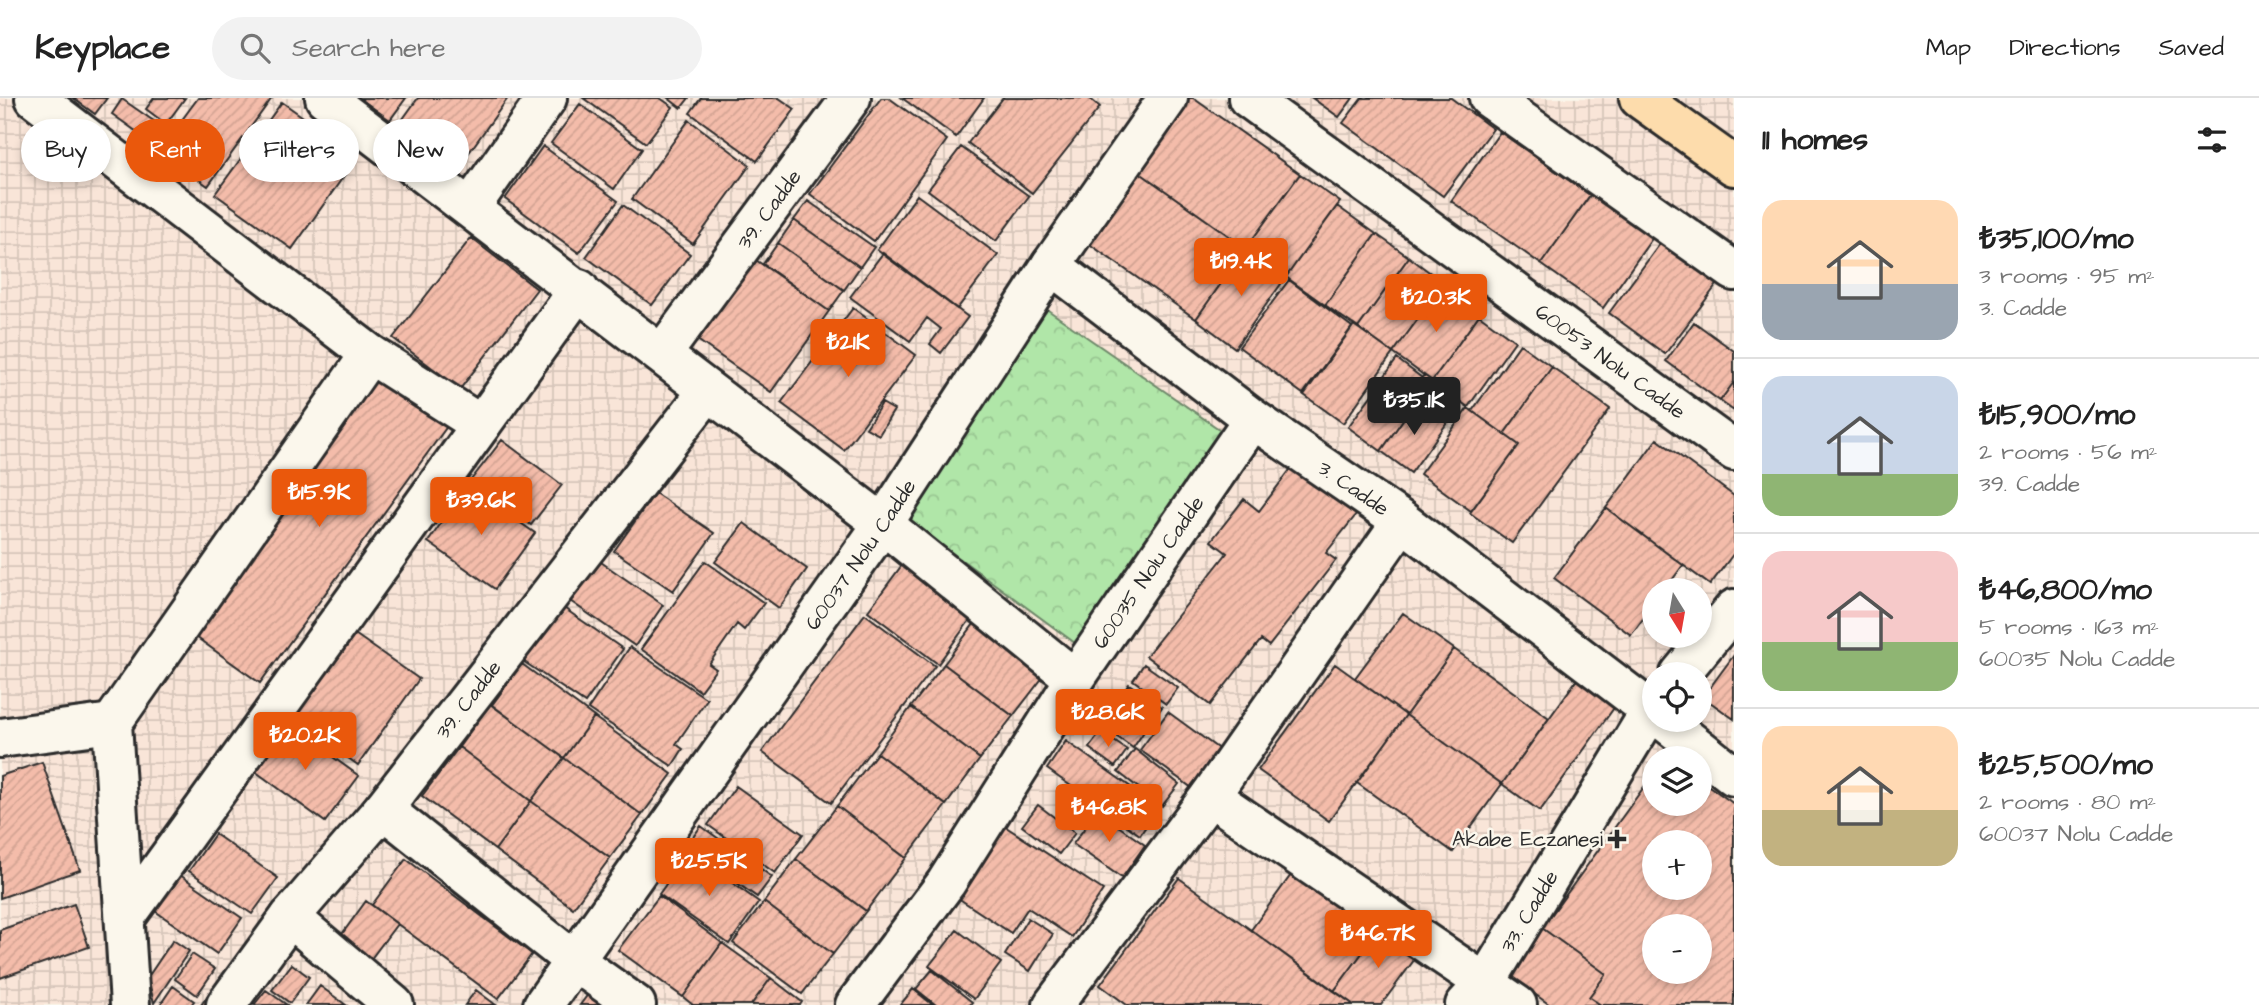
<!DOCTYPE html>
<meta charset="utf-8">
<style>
body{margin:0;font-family:"Architects Daughter",sans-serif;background:#f2f2f2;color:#222;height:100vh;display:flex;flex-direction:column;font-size:26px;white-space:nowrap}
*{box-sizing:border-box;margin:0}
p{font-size:23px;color:#767676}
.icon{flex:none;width:38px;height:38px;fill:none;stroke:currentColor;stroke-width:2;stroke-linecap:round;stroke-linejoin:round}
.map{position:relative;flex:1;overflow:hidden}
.panel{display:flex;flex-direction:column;background:#fff;width:525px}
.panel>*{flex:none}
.guide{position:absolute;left:21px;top:21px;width:665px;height:63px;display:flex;gap:14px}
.needle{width:46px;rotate:169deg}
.tools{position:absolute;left:1642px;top:480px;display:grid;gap:14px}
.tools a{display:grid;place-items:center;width:70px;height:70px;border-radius:50%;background:#fff;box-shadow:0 4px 10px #0003;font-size:35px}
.price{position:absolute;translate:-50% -60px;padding:0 16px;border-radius:7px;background:#ea580c;color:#fff;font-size:23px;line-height:46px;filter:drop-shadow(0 2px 4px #0008)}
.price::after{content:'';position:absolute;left:50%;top:42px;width:21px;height:16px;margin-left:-10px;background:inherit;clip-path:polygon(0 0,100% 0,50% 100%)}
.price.active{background:#222;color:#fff}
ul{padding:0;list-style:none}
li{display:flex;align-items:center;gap:21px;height:175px;padding:0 28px}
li+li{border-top:2px solid #e0e0e0}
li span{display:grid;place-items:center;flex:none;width:196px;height:140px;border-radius:21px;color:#555}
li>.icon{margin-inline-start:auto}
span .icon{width:84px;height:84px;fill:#fffc;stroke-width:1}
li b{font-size:30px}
h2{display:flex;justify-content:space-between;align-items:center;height:84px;padding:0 28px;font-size:30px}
.chip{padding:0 24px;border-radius:32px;background:#fff;box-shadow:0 4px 10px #0003;font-size:24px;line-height:63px}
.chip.active{background:#ea580c;color:#fff}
header{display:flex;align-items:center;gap:42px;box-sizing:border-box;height:98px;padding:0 35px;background:#fff;border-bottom:2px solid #e0e0e0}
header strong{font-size:33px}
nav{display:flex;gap:38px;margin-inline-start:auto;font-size:24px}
.search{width:490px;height:63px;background:#f2f2f2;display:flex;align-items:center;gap:18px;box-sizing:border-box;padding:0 24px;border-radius:38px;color:#767676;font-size:26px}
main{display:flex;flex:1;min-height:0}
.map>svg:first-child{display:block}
.industrial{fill:url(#industrial-grid);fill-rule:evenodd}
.forest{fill:url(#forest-crowns);stroke:#6e886a;stroke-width:2}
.building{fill:url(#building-hatch);stroke:#2b2b2b;stroke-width:2;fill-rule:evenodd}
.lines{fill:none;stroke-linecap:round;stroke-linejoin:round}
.minor-casing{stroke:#2b2b2b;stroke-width:44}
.major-casing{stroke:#2b2b2b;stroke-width:44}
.minor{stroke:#fbf7ec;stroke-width:38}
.major{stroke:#fddcac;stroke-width:38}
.poi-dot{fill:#2b2b2b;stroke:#fbf7ec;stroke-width:2.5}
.labels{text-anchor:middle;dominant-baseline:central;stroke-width:5;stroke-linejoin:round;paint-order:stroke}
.street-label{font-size:21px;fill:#2b2b2b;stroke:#fbf7ec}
.poi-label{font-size:21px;fill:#2b2b2b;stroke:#fbf7ec;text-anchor:end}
</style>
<header>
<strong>Keyplace</strong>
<div class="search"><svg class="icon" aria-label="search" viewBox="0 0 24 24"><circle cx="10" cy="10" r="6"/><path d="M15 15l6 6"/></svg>Search here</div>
<nav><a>Map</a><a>Directions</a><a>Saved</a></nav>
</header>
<main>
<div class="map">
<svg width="1734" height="907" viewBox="0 0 1734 907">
<defs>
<pattern id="industrial-grid" width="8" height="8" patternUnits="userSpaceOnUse" patternTransform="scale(1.75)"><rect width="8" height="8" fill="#f9e5d8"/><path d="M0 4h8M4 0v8" fill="none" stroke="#d6c5ba"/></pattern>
<pattern id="forest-crowns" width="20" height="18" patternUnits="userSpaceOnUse" patternTransform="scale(1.75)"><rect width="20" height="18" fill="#b0e6a8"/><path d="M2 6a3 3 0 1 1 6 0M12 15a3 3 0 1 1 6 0" fill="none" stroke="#98c591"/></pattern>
<pattern id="building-hatch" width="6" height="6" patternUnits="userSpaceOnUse" patternTransform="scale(1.75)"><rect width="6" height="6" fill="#f4bcaa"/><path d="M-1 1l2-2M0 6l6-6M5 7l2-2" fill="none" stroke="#d1a292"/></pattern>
</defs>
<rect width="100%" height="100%" fill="#fbf7ec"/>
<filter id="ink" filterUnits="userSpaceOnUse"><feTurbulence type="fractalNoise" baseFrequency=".0143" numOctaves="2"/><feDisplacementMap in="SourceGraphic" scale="14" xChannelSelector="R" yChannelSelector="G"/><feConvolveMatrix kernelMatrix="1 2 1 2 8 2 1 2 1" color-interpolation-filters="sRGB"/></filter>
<g filter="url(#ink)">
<path class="industrial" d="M 0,0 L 1734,0 L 1734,907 L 0,907 ZM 1654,492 L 1699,492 L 1699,537 L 1654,537 ZM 1654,576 L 1699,576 L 1699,621 L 1654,621 ZM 1654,660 L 1699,660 L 1699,705 L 1654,705 ZM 1654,744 L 1699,744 L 1699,789 L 1654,789 ZM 1654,828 L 1699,828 L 1699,873 L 1654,873 Z"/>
<path class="forest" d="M 1045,210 L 1226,336 L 1075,545 L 906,421 Z"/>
<path class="building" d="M 73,0 L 107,0 L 95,16 Z
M 154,0 L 185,0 L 166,26 L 146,11 Z
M 198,0 L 272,0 L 208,88 L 159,53 Z
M 359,0 L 406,0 L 390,22 Z
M 418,0 L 508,0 L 455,74 L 395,32 Z
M 583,0 L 660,0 L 673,9 L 646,45 Z
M 668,0 L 689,0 L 681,10 Z
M 701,0 L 779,0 L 795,11 L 757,63 L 690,15 Z
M 881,0 L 889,0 L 947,42 L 874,143 L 810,96 Z
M 902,0 L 984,0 L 956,39 Z
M 1003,0 L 1089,0 L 1100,9 L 1032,95 L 968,45 Z
M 1187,0 L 1193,0 L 1300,76 L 1246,150 L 1136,72 Z
M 1312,0 L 1353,0 L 1339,19 Z
M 1362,0 L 1451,0 L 1493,31 L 1443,98 L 1343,25 Z
M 122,1 L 158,26 L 147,41 L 112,16 Z
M 282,4 L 358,58 L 292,151 L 215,96 Z
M 580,6 L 642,51 L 614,91 L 551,45 Z
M 689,22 L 750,67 L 693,146 L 632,101 Z
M 1500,34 L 1590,97 L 1541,166 L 1451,103 Z
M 543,48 L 618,103 L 579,155 L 505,101 Z
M 961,49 L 1029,98 L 996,143 L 928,92 Z
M 1136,72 L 1246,150 L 1196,221 L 1085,143 Z
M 1300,76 L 1340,104 L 1286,179 L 1246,150 Z
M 1596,89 L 1658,132 L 1603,210 L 1541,166 Z
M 917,97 L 998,157 L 957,211 L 877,152 Z
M 808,103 L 874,149 L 860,169 L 794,122 Z
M 623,107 L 690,156 L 652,207 L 586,159 Z
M 1337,108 L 1376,136 L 1325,207 L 1286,179 Z
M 794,122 L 860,169 L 844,192 L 778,145 Z
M 1376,136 L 1409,159 L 1358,230 L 1325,207 Z
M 471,140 L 537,191 L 460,291 L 393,240 Z
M 1662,143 L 1719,184 L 1665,256 L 1609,215 Z
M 778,145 L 844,192 L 829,213 L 763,166 Z
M 1246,150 L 1286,179 L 1235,250 L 1196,221 Z
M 883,155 L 968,219 L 941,255 L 930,246 L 941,231 L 927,220 L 910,243 L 850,199 Z
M 1409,159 L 1444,185 L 1393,255 L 1358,230 Z
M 753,160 L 829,213 L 771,294 L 696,241 Z
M 1289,182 L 1352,229 L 1303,296 L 1239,249 Z
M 1441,190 L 1479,217 L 1432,283 L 1393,255 Z
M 853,210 L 916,257 L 844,352 L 781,305 Z
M 1479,217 L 1515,243 L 1468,309 L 1432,283 Z
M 1694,224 L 1734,253 L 1734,284 L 1720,303 L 1666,263 Z
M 1354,227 L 1393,255 L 1343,325 L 1304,297 Z
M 1520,246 L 1552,269 L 1504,336 L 1472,313 Z
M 1397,261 L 1422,280 L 1409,298 L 1384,279 Z
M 1552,269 L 1610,311 L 1512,445 L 1470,415 L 1519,347 L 1504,336 Z
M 378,276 L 448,327 L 260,585 L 189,534 Z
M 1424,277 L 1462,304 L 1447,325 L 1409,298 Z
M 1382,283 L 1414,306 L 1381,353 L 1348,329 Z
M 1734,284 L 1734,313 L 1720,303 Z
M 1416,303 L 1447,325 L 1411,375 L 1381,353 Z
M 882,305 L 894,312 L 879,337 L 866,330 Z
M 1468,310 L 1519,347 L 1471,413 L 1420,376 Z
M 1657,341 L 1734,398 L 1734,455 L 1710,487 L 1606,410 Z
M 502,342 L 562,387 L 531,427 L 471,382 Z
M 1293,368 L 1356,417 L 1326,455 L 1336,462 L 1269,548 L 1261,542 L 1210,607 L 1146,558 L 1227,455 L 1211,443 L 1244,401 L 1259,413 Z
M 467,388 L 535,435 L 495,491 L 428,444 Z
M 655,395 L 714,435 L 673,493 L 614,453 Z
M 1606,410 L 1683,467 L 1665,492 L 1654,492 L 1654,506 L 1631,537 L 1554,480 Z
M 744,425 L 807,471 L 779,510 L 715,464 Z
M 598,462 L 663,507 L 635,548 L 570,503 Z
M 705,463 L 764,505 L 744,532 L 737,526 L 709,566 L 716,571 L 700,593 L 641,551 Z
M 905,463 L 975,515 L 938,566 L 868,513 Z
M 558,506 L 623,551 L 585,605 L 520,561 Z
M 1403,515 L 1454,551 L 1406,617 L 1355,580 Z
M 865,516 L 935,568 L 831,705 L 762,654 Z
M 980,518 L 1050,570 L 1013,618 L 944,566 Z
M 352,534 L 419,581 L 358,667 L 291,619 Z
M 630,549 L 707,601 L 676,646 L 683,651 L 672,668 L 588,611 Z
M 1454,551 L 1549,620 L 1502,686 L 1406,617 Z
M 1734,557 L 1734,621 L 1703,599 Z
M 522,566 L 594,619 L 564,660 L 492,607 Z
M 944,566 L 1013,618 L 980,661 L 911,609 Z
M 1144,566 L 1178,590 L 1166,606 L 1133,582 Z
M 1335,566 L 1406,617 L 1329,723 L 1258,672 Z
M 1578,580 L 1616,607 L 1540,713 L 1502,686 Z
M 1129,586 L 1162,609 L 1149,628 L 1116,604 Z
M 1099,599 L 1145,632 L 1133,650 L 1086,617 Z
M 490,606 L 564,660 L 531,703 L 459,649 Z
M 911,609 L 980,661 L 946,707 L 877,655 Z
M 1168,614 L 1220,652 L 1192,690 L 1140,652 Z
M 1406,617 L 1502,686 L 1453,754 L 1357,685 Z
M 594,619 L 672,676 L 642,717 L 564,660 Z
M 286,625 L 359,678 L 325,724 L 252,671 Z
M 1101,634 L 1127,652 L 1115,669 L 1089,650 Z
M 1066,643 L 1159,709 L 1140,737 L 1047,671 Z
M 459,649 L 531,703 L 495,752 L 422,698 Z
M 1135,651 L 1179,686 L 1162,708 L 1118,674 Z
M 877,655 L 946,707 L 906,760 L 837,708 Z
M 564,660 L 642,717 L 610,760 L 531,703 Z
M 42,664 L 80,772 L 0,800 L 0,678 Z
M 1654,675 L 1654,705 L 1699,705 L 1699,681 L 1734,706 L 1734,907 L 1601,907 L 1589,899 L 1606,876 L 1542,830 ZM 1654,744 L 1699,744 L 1699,789 L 1654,789 ZM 1654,828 L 1699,828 L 1699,873 L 1654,873 Z
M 736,688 L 803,736 L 775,775 L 708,727 Z
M 531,703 L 610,760 L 573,810 L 495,752 Z
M 1038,707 L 1075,735 L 1059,756 L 1022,728 Z
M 837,708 L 906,760 L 866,813 L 796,761 Z
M 1097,713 L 1145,747 L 1122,780 L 1073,746 Z
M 1003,727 L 1103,792 L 1072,839 L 1028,810 L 1011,835 L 955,798 Z
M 701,728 L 772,779 L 757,799 L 686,749 Z
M 215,736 L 278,780 L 252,816 L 189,773 Z
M 689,754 L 759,804 L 729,846 L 659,796 Z
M 406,761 L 532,856 L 498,901 L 372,807 Z
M 796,761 L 866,813 L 833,856 L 764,804 Z
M 1299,766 L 1383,827 L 1334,893 L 1251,832 Z
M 180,777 L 242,820 L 217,856 L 155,813 Z
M 1179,780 L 1251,832 L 1354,907 L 1127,907 L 1100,887 Z
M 659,798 L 722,845 L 683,899 L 618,852 Z
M 366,803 L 397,826 L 367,866 L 337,843 Z
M 764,804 L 833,856 L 802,896 L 733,845 Z
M 74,806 L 89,849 L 0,880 L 0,832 Z
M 1028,820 L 1053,836 L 1030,873 L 1005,857 Z
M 1383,827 L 1420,854 L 1381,907 L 1354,907 L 1334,893 Z
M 1542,830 L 1606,876 L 1589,899 L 1601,907 L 1550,907 L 1508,877 Z
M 957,832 L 1001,865 L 974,901 L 929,868 Z
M 173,842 L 189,853 L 154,905 L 148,879 Z
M 722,845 L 771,880 L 751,907 L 693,907 L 683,899 Z
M 192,856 L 215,871 L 197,897 L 175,881 Z
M 292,866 L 309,879 L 290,905 L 272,892 Z
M 932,872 L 972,904 L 970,907 L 936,907 L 916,891 Z
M 771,880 L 802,904 L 800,907 L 751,907 Z
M 216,886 L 230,896 L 223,907 L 201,907 Z
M 173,888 L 194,903 L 191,907 L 160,907 Z
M 320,888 L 346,907 L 306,907 Z
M 913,891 L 933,907 L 900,907 Z
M 266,892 L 287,907 L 254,907 Z
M 476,892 L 496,907 L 465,907 Z
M 589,895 L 605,907 L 580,907 Z"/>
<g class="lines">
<defs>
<g id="minor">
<path d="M 35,0 L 370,256 L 481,327 L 579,191"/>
<path d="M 325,0 L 883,426 L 1075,581"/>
<path id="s1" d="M 1248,0 L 1734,353"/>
<path d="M 1489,0 L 1734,173"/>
<path d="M 470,110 L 547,0"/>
<path id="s2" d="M 1051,167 L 1253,321 L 1402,423 L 1654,615"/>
<path id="s3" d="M 662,256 L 851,0"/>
<path d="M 1680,576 L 1734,511"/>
<path d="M 1662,621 L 1734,678"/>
<path d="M 0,640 L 112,625"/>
<path d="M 1210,698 L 1517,907"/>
<path d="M 383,711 L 573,862 L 636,907"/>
<path d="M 290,819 L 394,907"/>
<path d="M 125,820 L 481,327"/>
<path d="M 130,907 L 112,625 L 370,256"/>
<path id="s4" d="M 226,907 L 290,819 L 383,711 L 708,293"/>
<path id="s5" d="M 543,907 L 883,426 L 1051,167 L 1168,0"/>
<path id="s6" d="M 855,907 L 946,785 L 1075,581 L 1253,321"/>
<path d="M 1053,907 L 1210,698 L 1402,423"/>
<path id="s7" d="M 1465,907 L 1486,884 L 1654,607"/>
</g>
<path id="major" d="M 1639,0 L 1734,68"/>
</defs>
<use href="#minor" class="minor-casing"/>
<use href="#major" class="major-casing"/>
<use href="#minor" class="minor"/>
<use href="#major" class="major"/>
</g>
</g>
<path class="poi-dot" d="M1613.5 730.5h7v7h7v7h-7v7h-7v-7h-7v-7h7z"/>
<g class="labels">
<g class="street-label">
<text stroke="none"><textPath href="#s3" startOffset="180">39. Cadde</textPath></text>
<text stroke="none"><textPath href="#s1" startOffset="448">60053 Nolu Cadde</textPath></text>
<text stroke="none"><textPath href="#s2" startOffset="376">3. Cadde</textPath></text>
<text stroke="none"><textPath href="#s5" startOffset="551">60037 Nolu Cadde</textPath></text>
<text stroke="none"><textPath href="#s6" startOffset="523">60035 Nolu Cadde</textPath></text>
<text stroke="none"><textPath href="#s4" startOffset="390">39. Cadde</textPath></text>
<text stroke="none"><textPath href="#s7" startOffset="114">33. Cadde</textPath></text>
</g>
<g class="poi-label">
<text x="1603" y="741">Akabe Eczanesi</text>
</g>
</g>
</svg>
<div class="tools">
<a><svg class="needle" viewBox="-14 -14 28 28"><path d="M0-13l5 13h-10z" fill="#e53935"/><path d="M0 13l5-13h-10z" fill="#767676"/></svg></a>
<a><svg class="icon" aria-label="locate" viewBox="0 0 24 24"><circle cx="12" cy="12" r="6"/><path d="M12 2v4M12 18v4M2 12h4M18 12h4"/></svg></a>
<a><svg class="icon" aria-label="layers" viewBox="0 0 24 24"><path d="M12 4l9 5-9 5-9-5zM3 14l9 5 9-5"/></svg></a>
<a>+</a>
<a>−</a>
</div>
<b class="price" style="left:1241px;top:200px">₺19.4K</b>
<b class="price" style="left:1436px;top:236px">₺20.3K</b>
<b class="price" style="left:848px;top:281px">₺21K</b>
<b class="price active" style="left:1414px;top:339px">₺35.1K</b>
<b class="price" style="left:319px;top:431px">₺15.9K</b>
<b class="price" style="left:481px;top:439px">₺39.6K</b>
<b class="price" style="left:1108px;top:651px">₺28.6K</b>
<b class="price" style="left:305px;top:674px">₺20.2K</b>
<b class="price" style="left:1109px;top:746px">₺46.8K</b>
<b class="price" style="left:709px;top:800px">₺25.5K</b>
<b class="price" style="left:1378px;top:872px">₺46.7K</b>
<div class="guide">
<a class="chip">Buy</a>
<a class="chip active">Rent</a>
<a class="chip">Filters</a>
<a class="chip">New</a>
</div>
</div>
<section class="panel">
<h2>11 homes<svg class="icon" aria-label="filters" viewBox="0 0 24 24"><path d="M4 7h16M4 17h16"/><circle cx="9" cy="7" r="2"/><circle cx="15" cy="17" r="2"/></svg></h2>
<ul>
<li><span style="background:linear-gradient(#ffd9b3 60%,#9aa5b1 0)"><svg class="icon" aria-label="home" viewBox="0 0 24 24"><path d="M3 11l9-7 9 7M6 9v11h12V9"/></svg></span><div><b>₺35,100/mo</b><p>3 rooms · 95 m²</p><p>3. Cadde</p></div></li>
<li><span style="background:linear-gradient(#c9d6e8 70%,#8fb573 0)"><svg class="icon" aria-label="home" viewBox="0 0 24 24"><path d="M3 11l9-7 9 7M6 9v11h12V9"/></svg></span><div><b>₺15,900/mo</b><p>2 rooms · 56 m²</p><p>39. Cadde</p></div></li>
<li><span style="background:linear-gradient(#f6c9c9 65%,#8fb573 0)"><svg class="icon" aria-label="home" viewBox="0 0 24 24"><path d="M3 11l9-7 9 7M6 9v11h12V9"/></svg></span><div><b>₺46,800/mo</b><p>5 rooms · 163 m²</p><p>60035 Nolu Cadde</p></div></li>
<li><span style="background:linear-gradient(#ffd9b3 60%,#c2b280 0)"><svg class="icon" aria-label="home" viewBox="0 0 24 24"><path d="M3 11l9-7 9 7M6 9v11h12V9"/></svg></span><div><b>₺25,500/mo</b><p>2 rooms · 80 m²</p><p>60037 Nolu Cadde</p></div></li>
</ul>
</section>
</main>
